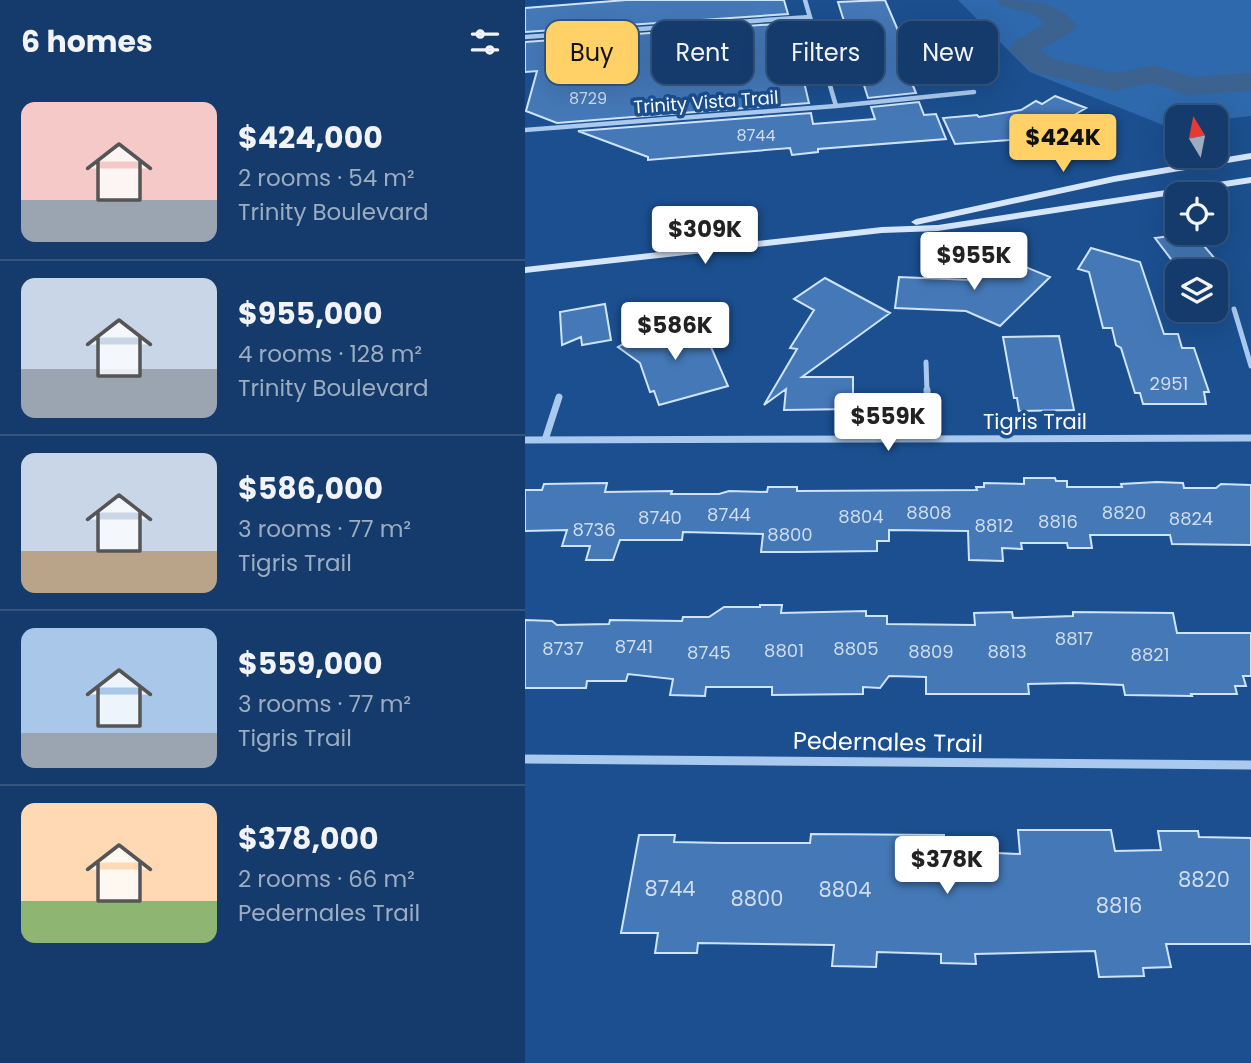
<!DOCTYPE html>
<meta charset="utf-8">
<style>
body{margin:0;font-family:Poppins,sans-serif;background:#1d4271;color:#f1f3f6;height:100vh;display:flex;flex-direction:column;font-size:26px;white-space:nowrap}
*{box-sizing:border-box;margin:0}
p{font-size:23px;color:#9dadc1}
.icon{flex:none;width:38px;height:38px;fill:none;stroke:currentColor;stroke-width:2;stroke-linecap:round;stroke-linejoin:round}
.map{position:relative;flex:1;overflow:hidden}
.sheet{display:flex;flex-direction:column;background:#143b6b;width:525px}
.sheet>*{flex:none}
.guide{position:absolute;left:21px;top:21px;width:598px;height:63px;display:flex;gap:14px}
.needle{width:46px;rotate:350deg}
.tools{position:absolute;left:640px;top:105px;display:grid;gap:14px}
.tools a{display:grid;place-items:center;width:63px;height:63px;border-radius:14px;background:#143b6b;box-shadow:0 7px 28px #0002,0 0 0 2px #33557e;font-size:35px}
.price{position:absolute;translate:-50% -60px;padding:0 16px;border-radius:7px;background:#fff;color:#222;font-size:23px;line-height:46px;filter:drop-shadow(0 2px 4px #0008)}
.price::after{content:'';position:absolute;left:50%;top:42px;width:21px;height:16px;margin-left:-10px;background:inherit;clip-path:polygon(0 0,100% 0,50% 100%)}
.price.active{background:#ffd166;color:#111}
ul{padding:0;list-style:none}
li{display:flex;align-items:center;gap:21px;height:175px;padding:0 21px}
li+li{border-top:2px solid #33557e}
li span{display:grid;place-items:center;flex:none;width:196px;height:140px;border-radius:14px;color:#555}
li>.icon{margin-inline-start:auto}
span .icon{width:84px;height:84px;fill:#fffc;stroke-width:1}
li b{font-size:30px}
h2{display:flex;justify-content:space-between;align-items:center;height:84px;padding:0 21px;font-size:30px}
.tag{padding:0 24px;border-radius:14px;background:#143b6b;box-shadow:0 7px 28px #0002,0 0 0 2px #33557e;font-size:24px;line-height:63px}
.tag.active{background:#ffd166;color:#111}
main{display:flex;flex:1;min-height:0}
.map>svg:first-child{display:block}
.green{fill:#2e69ad}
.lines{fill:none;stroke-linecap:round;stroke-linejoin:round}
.river{fill:#3c6290;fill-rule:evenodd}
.building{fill:#4478b7;stroke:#cfe3fa;stroke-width:2}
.minor-far3{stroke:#a9c9ee;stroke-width:4.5}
.minor-far2{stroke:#a9c9ee;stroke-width:5}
.minor-far1{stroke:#a9c9ee;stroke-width:7}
.minor{stroke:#a9c9ee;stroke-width:9}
.secondary{fill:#d6e6fa;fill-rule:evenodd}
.labels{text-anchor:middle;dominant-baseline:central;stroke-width:7;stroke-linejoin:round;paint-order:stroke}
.far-number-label{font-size:16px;fill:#d0dded}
.far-street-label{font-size:18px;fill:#fff;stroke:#1b4f8f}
.number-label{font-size:18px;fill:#d0dded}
.street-label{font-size:21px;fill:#fff;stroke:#1b4f8f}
.near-number-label{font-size:21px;fill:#d0dded}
.near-street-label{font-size:24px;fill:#fff;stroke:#1b4f8f}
</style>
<main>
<section class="sheet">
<h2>6 homes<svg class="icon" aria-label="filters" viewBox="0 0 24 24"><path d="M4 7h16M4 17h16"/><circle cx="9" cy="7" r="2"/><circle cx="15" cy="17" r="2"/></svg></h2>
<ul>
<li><span style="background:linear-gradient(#f6c9c9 70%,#9aa5b1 0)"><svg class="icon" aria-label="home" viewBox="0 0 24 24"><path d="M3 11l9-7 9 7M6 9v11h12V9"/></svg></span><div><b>$424,000</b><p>2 rooms · 54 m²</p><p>Trinity Boulevard</p></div></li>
<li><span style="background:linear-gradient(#c9d6e8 65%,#9aa5b1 0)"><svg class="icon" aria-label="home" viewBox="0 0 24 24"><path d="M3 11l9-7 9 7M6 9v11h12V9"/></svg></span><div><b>$955,000</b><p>4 rooms · 128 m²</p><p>Trinity Boulevard</p></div></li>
<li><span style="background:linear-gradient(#c9d6e8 70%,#b9a48a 0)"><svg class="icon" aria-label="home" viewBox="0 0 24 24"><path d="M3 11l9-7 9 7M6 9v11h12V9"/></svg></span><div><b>$586,000</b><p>3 rooms · 77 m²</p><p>Tigris Trail</p></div></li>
<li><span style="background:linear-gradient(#a9c7e8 75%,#9aa5b1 0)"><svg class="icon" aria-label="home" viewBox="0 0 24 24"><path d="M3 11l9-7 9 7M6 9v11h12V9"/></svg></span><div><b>$559,000</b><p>3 rooms · 77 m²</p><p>Tigris Trail</p></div></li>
<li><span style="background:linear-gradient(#ffd9b3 70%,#8fb573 0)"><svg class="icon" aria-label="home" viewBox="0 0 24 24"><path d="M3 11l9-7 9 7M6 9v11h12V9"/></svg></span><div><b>$378,000</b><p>2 rooms · 66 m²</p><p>Pedernales Trail</p></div></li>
</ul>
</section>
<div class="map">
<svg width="726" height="1063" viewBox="0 0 726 1063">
<rect width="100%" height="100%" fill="#1b4f8f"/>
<path class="green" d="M 433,0 L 726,0 L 726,116 L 691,120 L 691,117 L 653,117 L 653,125 L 643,127 L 505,72 Z"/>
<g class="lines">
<path class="river" d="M 472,0 C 504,0 531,0 552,25 L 548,31 L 515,50 L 528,59 L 589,73 L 629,65 L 666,77 L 726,73 L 726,91 L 663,95 L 627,83 L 589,91 L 507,72 L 484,51 L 491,40 L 520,24 L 506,13 L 476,6 Z"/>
</g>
<path class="building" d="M 101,0 L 259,0 L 263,14 L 0,32 L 0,8 Z
M 360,0 L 390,70 L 382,71 L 391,93 L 343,98 L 313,2 Z
M 265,23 L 284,103 L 32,123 L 1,111 L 12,71 L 0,72 L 0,42 Z
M 530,96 L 561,108 L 546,117 L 566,125 L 485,140 L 430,144 L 418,118 L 452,115 L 454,117 L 496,110 L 511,101 L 517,104 Z
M 394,102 L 399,115 L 411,114 L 421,139 L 293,149 L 293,152 L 267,155 L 265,148 L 123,160 L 123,157 L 53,131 L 286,113 L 288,124 L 350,119 L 346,107 Z
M 668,233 L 691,260 L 652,267 L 630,238 Z
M 566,248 L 615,262 L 639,334 L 653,334 L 657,348 L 669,348 L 684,392 L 679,392 L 681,404 L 618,404 L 615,393 L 610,393 L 596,348 L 591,345 L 587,328 L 578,328 L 564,272 L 553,269 Z
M 474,256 L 525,277 L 475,326 L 441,311 L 370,308 L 374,277 L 447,280 Z
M 300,278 L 365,313 L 277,377 L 328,377 L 328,409 L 259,410 L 261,389 L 239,405 L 272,349 L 265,348 L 289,310 L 269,299 Z
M 80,304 L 86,340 L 57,345 L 56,337 L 37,345 L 35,312 Z
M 141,318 L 186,347 L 203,386 L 134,405 L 129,391 L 125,392 L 115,363 L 93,347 Z
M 534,336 L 549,410 L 494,411 L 492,398 L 489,398 L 478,337 Z
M 499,478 L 530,478 L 531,481 L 542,481 L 542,487 L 597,487 L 596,484 L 632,482 L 658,483 L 659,488 L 691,488 L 696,484 L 726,485 L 726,545 L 647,544 L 645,535 L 565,535 L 567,548 L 543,548 L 542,543 L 496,543 L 497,549 L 477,548 L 478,561 L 444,560 L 443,531 L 364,530 L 364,541 L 352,541 L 352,551 L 274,552 L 236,552 L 238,534 L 158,532 L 157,540 L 95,540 L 88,560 L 61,560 L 65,546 L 37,546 L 42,530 L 0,531 L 0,490 L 17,490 L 19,484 L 82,483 L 80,492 L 147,491 L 146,494 L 194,494 L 204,491 L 242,492 L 243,487 L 272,487 L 272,491 L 452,490 L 451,487 L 459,487 L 459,483 L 499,484 Z
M 235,605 L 257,605 L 256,613 L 341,611 L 341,616 L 362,616 L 362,624 L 450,625 L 449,613 L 487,612 L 488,618 L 548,616 L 548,612 L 648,613 L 652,633 L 726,633 L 726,676 L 718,676 L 721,686 L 710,686 L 712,694 L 666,694 L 667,696 L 600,695 L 598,685 L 549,683 L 503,684 L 504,694 L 401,694 L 401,677 L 364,676 L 355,688 L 338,687 L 338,694 L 247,695 L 247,687 L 181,687 L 180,696 L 145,695 L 148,679 L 103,674 L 101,681 L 62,681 L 61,688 L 0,688 L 0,620 L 27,621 L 32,625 L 84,624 L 85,620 L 157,621 L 158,617 L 184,617 L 199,607 L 235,607 Z
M 493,830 L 586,830 L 590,851 L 636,850 L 633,831 L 673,831 L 674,837 L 726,838 L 726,944 L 641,944 L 646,967 L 618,968 L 619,976 L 574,977 L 570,951 L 450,954 L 451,964 L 416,963 L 416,954 L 352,952 L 351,967 L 307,966 L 309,945 L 173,943 L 172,953 L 130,953 L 133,933 L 96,933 L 114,835 L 150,835 L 149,842 L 198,843 L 285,843 L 286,834 L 419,835 L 419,840 L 429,840 L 429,851 L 495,854 Z"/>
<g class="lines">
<path class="minor-far3" d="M 280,0 L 311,106
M 0,37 L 285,17
M 0,130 L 311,106 L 449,92"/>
<path class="minor-far2" d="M 709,309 L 726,366
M 401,362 L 402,392"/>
<path class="minor-far1" d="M 402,390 L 404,439
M 0,440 L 726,438
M 20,440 L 34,397"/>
<path class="minor" d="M 0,759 L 726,765"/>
<path class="secondary" d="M 726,153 L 726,159 L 589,182 L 391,225 L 386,222 L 391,219 L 589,176 Z
M 726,177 L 726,183 L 413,231 L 357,233 L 0,273 L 0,267 L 357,227 L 413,225 Z"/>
</g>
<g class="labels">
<g class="far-number-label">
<text x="63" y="98">8729</text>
<text x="231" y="135">8744</text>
</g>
<g class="far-street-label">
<text transform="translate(181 102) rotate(-4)">Trinity Vista Trail</text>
</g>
<g class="number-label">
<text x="644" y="383">2951</text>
<text x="404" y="512">8808</text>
<text x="599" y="512">8820</text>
<text x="204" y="514">8744</text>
<text x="336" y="516">8804</text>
<text x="135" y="517">8740</text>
<text x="666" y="518">8824</text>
<text x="533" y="521">8816</text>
<text x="469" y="525">8812</text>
<text x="69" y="529">8736</text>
<text x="265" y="534">8800</text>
<text x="549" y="638">8817</text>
<text x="109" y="646">8741</text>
<text x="38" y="648">8737</text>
<text x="331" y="648">8805</text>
<text x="259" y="650">8801</text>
<text x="406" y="651">8809</text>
<text x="482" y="651">8813</text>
<text x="184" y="652">8745</text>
<text x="625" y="654">8821</text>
</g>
<g class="street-label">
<text x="510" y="421">Tigris Trail</text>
</g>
<g class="near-number-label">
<text x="679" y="879">8820</text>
<text x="145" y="888">8744</text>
<text x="320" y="889">8804</text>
<text x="232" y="898">8800</text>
<text x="594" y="905">8816</text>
</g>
<g class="near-street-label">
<text transform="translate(363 742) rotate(1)">Pedernales Trail</text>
</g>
</g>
</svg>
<div class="tools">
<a><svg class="needle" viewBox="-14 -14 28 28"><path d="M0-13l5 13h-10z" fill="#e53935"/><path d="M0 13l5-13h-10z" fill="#9dadc1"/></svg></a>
<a><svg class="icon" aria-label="locate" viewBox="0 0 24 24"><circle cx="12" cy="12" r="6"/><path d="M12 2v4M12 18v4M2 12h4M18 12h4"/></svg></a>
<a><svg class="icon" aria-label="layers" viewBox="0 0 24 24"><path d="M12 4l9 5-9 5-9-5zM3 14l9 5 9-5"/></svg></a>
</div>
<b class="price active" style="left:538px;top:174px">$424K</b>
<b class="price" style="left:180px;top:266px">$309K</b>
<b class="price" style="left:449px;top:292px">$955K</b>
<b class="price" style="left:150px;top:362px">$586K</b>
<b class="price" style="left:363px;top:453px">$559K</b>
<b class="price" style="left:422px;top:896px">$378K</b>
<div class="guide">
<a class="tag active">Buy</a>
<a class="tag">Rent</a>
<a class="tag">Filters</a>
<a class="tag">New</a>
</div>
</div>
</main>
